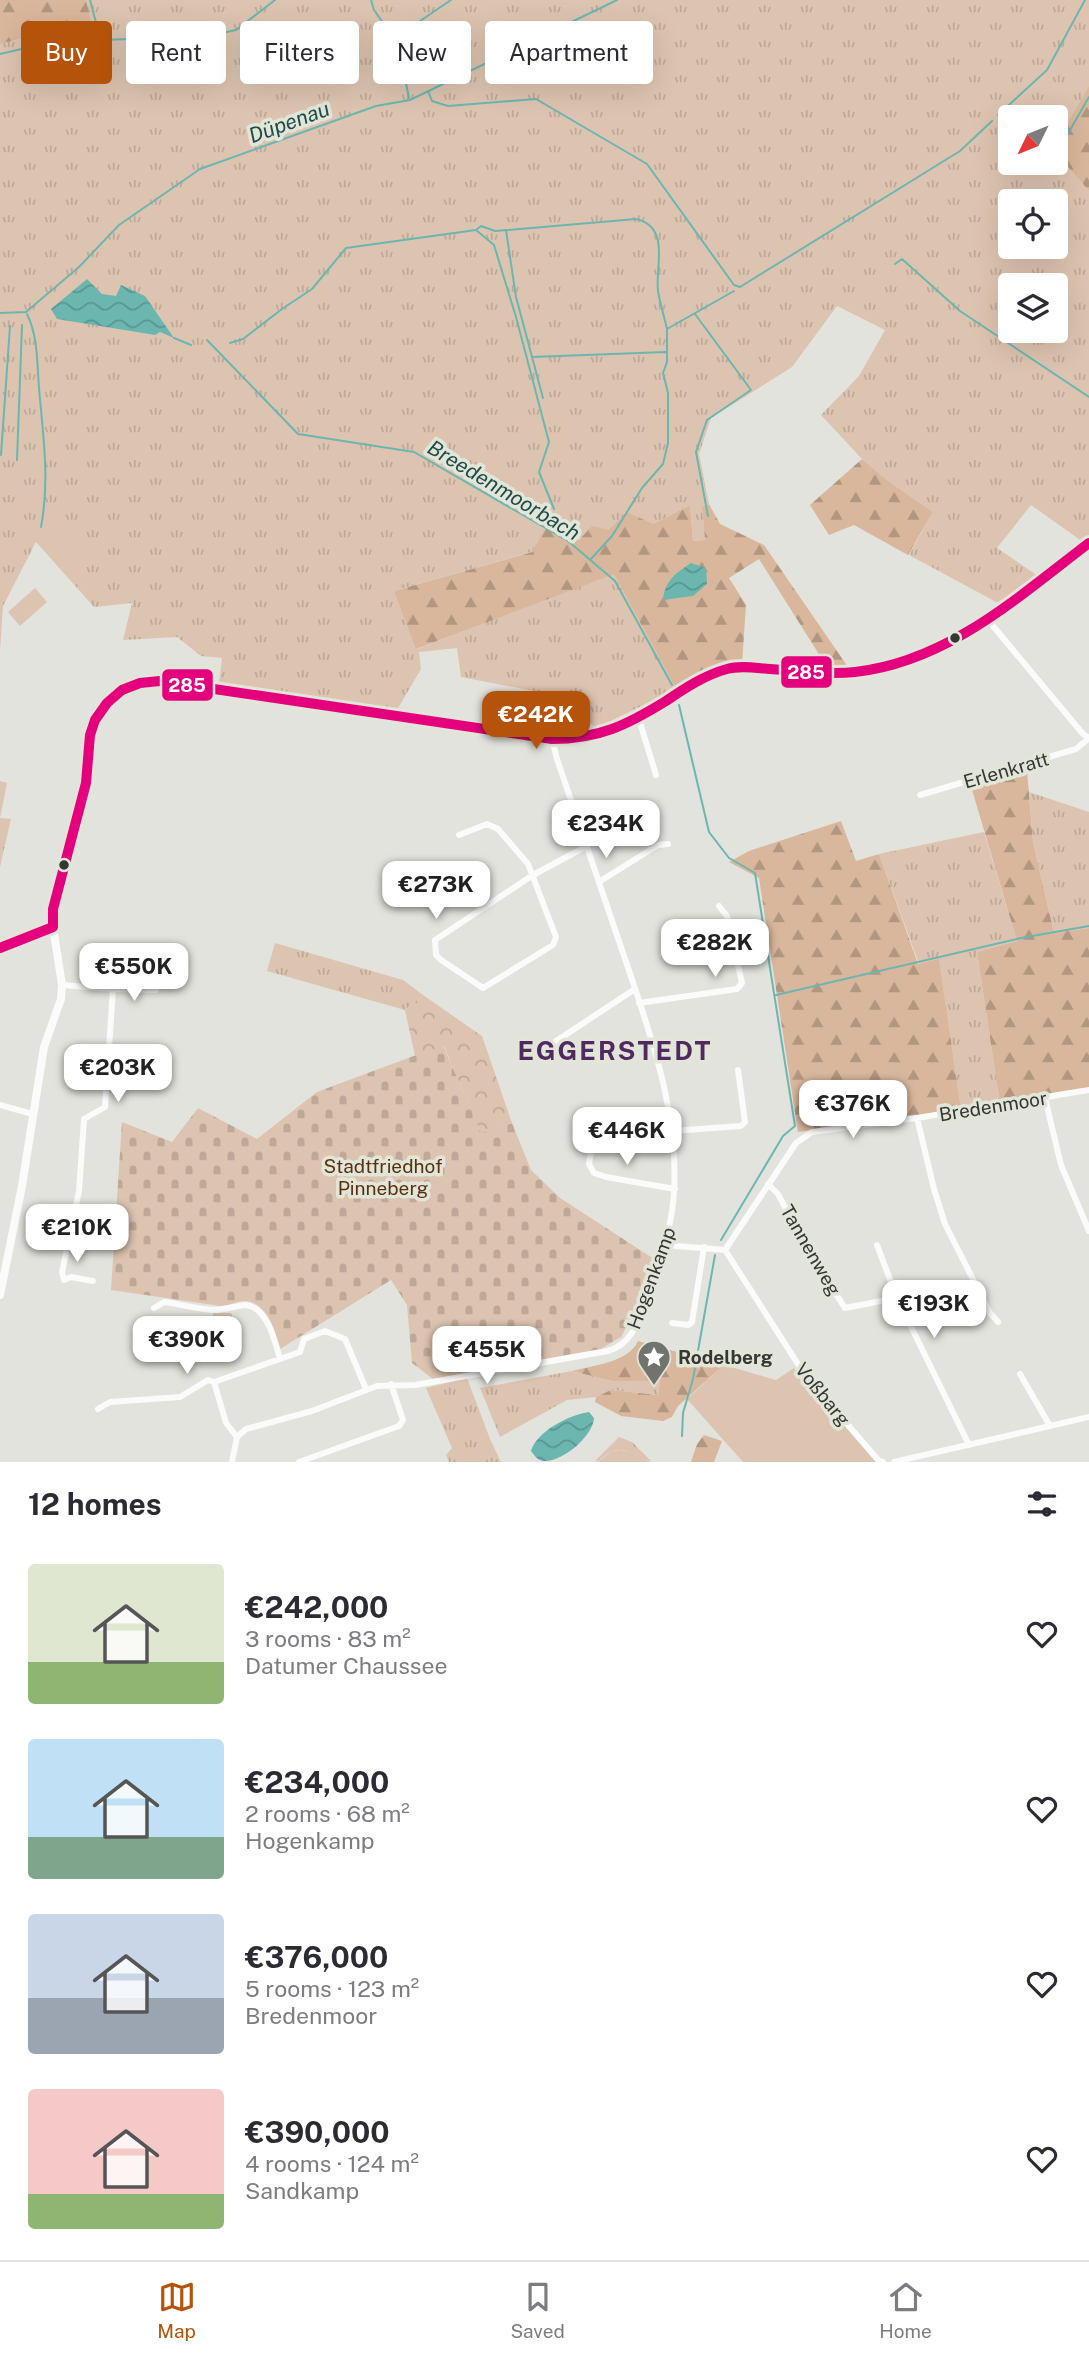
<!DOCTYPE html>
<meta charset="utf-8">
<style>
body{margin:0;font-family:"Public Sans",sans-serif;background:#f7f7f7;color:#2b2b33;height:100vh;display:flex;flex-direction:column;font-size:26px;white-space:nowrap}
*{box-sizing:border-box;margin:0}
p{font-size:23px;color:#7c7c81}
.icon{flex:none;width:38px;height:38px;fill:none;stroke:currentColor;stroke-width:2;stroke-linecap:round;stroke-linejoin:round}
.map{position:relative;height:1462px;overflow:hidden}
.drawer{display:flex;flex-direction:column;background:#fff;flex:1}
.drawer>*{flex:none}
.banner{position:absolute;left:21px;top:21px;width:700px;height:63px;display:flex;gap:14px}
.needle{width:46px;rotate:227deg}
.controls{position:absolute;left:998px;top:105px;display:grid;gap:14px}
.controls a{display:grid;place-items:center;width:70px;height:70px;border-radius:7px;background:#fff;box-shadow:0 7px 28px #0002;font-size:35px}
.price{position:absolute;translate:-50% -60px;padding:0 16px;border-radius:14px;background:#fff;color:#222;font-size:23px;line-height:46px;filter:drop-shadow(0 2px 4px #0008)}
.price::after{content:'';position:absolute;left:50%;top:42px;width:21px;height:16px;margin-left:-10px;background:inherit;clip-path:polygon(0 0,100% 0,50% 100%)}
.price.active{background:#b45309;color:#fff}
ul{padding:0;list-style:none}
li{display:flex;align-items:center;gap:21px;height:175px;padding:0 28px}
li span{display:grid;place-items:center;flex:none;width:196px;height:140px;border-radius:7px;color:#555}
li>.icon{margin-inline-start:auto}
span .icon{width:84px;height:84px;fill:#fffc;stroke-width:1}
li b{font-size:30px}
h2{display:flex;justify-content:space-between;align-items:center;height:84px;padding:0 28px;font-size:30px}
.pill{padding:0 24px;border-radius:7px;background:#fff;box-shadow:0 7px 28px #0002;font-size:24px;line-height:63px}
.pill.active{background:#b45309;color:#fff}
.tab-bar{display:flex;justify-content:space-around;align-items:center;height:98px;border-top:2px solid #e1e1e2;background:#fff;font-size:19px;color:#7c7c81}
.tab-bar a{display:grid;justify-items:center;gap:4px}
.tab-bar .active{color:#b45309}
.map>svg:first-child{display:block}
.grass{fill:url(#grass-tufts);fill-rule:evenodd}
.forest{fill:url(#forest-firs)}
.cemetery{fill:url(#cemetery-stones)}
.park{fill:url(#park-crowns)}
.pitch{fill:#ddc4b0}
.water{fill:url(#water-waves)}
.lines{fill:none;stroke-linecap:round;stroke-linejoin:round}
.stream{stroke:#6bb7b0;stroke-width:2}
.minor{stroke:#fafbfa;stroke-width:6}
.tertiary{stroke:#fafbfa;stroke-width:8}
.bus-1-casing{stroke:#e2e6d9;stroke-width:16}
.bus-1{stroke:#e5007d;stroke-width:10}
.bus-dot{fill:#353732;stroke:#e2e6d9;stroke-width:2.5}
.labels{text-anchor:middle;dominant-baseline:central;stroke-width:7;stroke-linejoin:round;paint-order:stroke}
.street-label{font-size:19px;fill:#353732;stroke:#e2e6d9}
.park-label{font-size:19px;fill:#592f0d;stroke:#e2e6d9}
.poi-label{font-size:19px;font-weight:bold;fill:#353732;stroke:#e2e6d9;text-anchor:start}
.water-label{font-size:21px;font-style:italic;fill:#1e4c49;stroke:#e2e6d9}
.district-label{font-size:26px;font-weight:bold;letter-spacing:2px;fill:#502960;stroke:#e2e6d9}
.line-badge{stroke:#e2e6d9;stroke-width:2.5}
.badge-label{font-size:19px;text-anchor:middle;font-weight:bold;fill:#fff}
</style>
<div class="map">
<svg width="1089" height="1462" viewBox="0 0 1089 1462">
<defs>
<pattern id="grass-tufts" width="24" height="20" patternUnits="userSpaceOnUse" patternTransform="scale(1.75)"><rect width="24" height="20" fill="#ddc4b0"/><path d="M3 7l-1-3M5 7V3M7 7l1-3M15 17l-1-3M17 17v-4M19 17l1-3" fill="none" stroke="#bea998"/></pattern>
<pattern id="forest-firs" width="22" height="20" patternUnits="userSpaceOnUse" patternTransform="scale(1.75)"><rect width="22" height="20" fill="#d9b79c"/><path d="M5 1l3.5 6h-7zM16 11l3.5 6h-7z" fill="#b19680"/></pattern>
<pattern id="cemetery-stones" width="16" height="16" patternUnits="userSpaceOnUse" patternTransform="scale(1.75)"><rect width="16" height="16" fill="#ddc4b0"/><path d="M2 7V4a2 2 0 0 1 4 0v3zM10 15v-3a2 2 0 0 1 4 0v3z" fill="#bea998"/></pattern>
<pattern id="park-crowns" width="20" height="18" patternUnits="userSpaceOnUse" patternTransform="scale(1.75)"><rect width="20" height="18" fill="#ddc4b0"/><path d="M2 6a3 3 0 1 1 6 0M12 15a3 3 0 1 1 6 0" fill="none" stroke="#bea998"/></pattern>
<pattern id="water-waves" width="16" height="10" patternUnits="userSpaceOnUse" patternTransform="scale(1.75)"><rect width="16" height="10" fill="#6bb7b0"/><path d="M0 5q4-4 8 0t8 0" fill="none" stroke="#599690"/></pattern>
</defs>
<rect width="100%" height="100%" fill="#e1e3dc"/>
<path class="grass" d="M 86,0 L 1089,0 L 1089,87 L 1055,144 L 1055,117 L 1010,117 L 1010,163 L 1055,163 L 1055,152 L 1089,191 L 1089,537 L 1083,542 L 1031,505 L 997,548 L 1038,576 L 998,603 L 909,555 L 933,512 L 887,480 L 862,459 L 821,415 L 859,376 L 885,330 L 837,306 L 792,367 L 711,418 L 699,454 L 709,504 L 702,508 L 705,540 L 693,541 L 690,505 L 653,524 L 608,530 L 394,591 L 417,649 L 614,573 L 676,689 L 605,724 L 595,728 L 565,697 L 461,677 L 457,648 L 419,652 L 421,669 L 397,710 L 219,684 L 222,658 L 201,656 L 177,637 L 123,640 L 132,603 L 94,607 L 36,542 L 3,606 L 0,651 L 0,44 L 51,31 L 94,32 ZM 1010,201 L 1055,201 L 1055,247 L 1010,247 ZM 1010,285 L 1055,285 L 1055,331 L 1010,331 Z
M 0,781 L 7,783 L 0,818 L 11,819 L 0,867 Z
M 1029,792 L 1089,812 L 1089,928 L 1054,933 L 1033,842 Z
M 984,832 L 1017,941 L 977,952 L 1000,1104 L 961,1109 L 939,960 L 919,964 L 879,854 Z
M 275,943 L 403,980 L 423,995 L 405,1010 L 267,971 Z
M 572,1371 L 612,1381 L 660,1381 L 658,1395 L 612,1390 L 596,1397 L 567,1400 L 500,1437 L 480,1388 Z
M 467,1378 L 490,1439 L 501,1462 L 449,1462 L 446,1455 L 452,1448 L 426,1388 Z
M 619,1437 L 632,1442 L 652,1462 C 640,1458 626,1446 612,1451 C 607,1454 601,1459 597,1462 L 596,1460 Z"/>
<path class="forest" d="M 0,0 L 86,0 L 94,32 L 51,31 L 0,44 Z
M 1089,86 L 1089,191 L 1055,152 L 1055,144 Z
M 862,459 L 887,480 L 933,512 L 908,555 L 854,525 L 829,535 L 810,505 Z
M 709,504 L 720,524 L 764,545 L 848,667 L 827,667 L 759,559 L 729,578 L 746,605 L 742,664 C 716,663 697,676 676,689 L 614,574 L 416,649 L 394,591 L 532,552 L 552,516 L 579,540 L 592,526 L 609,530 L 627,512 L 653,524 L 690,505 L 693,541 L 705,540 L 702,507 Z
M 1027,771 L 1033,842 L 1054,933 L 1089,928 L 1089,1088 L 1000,1104 L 977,952 L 1017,941 L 970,783 Z
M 841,821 L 856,861 L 879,854 L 918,964 L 939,959 L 961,1109 L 798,1132 L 759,878 L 729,862 L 749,851 Z
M 638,1341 L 724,1365 L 678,1406 L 672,1417 L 663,1421 L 621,1416 L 595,1402 L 596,1397 L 611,1390 L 658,1395 L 660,1381 L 612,1381 L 572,1371 C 593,1365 628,1363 638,1341 Z
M 704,1435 L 722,1441 L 714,1462 L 691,1462 L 697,1444 Z"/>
<path class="cemetery" d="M 443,1045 L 481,1132 L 512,1123 L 531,1170 L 560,1198 L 654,1259 L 629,1322 L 621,1337 L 601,1349 L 433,1379 L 412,1363 L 407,1305 L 391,1280 L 280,1349 C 276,1332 267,1301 244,1301 C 236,1301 229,1306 221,1306 L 111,1290 L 122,1122 L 172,1142 L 198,1108 L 257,1139 L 317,1092 Z"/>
<path class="park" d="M 423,995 L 482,1036 L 512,1123 L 481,1133 L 444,1046 L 415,1056 L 405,1010 Z
M 213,1313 L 231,1313 L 240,1345 L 215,1352 L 211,1343 Z"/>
<path class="pitch" d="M 52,514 L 87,538 L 79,572 L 73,577 L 68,576 L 43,547 L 46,517 Z
M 35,588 L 47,602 L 20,626 L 8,612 Z
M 724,1365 L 776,1380 L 794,1368 L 876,1462 L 743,1462 L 687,1399 Z
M 620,1450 L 635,1453 L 650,1462 L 598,1462 L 612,1451 Z"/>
<path class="water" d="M 87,279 L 102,294 L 116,296 L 121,285 L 145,296 L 174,338 L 160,332 L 155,335 L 57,319 L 51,309 Z
M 691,563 L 706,568 L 707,584 L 693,596 L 663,600 C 665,580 676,573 691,563 Z
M 589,1412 L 594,1418 C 593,1436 563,1462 544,1461 C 538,1461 534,1455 531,1451 C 537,1431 569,1415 589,1412 Z"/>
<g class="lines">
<path class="stream" d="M 90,0 L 98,30
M 371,0 L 374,10 L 398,44 L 409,98
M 395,38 L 451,0
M 0,54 L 51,42 L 208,36 L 236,30 L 275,0
M 428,91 L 432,101 L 448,106 L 536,99 L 647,164 L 734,285 L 740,287 L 960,151 L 992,121
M 998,115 L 1047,70 L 1085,0
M 1006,133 L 1010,136
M 1055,153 L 1058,151 L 1089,97
M 476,230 L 494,245 L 516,317 L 549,442 L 539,472 L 554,509
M 506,230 L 516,297 L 543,398
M 895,264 L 902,259 L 960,311 L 1089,397
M 0,313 L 26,312 L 79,267 L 119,225 L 200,169 L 376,106 L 410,100 L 617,0
M 27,314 C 38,336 37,363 39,388 C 43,435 50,480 41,527
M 695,314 L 751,390 L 707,420 L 696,452 L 708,516
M 174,338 L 191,345
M 207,340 L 298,434 L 414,452 L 568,541 L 615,581 L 672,685
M 230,343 L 243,339 L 282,309 L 312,289 L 346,248 L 476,230 L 481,226 L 495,231 L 636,219 C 671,227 655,267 658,291 C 660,303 664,316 667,329
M 532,357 L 666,352
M 1,455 L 10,326
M 17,460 L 22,325
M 591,559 L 612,536 L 642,488 L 663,464 L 668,443 L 668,393 L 663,373 L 667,362 L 667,329 L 734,291
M 679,705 L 709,832 L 729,858 L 755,873 L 795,1126 L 783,1136 L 721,1240
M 776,995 L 1021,938 L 1089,926
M 682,1436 L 683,1413 L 693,1379 L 715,1255"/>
<path class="minor" d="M 988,620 L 1083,734 L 1089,738
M 638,716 L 656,775
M 920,795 L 1076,749 L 1089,738
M 459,835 L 487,824 L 498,829 L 528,864 L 556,937 L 553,945 L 483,988 L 441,960 L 436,955 L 435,940 L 533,875 L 587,846
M 599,882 L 658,845 L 668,844
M 0,948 L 53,927
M 62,985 L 113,989 L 105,1107 L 84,1119 L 79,1191 L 62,1272 L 64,1280 L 71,1277 L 93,1281
M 113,989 L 156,990
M 639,1003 L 737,989 L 742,983 L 727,916 L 719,906
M 530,1053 L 541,1051 L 635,989
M 1045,1098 L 1061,1165 L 1089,1231
M 0,1105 L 32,1114
M 917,1118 L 934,1189 L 945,1224 L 990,1313 L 998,1322
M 672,1131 L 741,1126 L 745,1122 L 738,1070
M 595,1134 L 609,1118 L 607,1112 L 603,1111 C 593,1123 592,1148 589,1164 L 594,1173 L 606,1177 L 675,1189
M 768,1184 L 778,1194 L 810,1254 L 845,1308 L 897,1298
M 665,1245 L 725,1250 L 796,1143 L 812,1132 L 917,1118 L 1089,1090
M 877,1245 L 897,1298 L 969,1445
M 725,1250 L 805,1375 L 879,1461 L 883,1462
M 154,1308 L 164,1302 C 180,1304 197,1309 213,1310 C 224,1310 240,1305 246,1305 C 268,1308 275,1342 280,1359
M 672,1323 L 688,1325 L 692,1322 L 704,1247
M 1020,1374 L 1050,1426
M 214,1382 L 300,1352 L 304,1339 L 325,1331 L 345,1339 L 366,1389
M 98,1409 L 110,1402 L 180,1397 L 208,1380 L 214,1382 L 226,1423 L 237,1437
M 232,1462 L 237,1437 L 246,1429 L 312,1411 L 377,1386 L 415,1385 L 608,1351 C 635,1343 638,1318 648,1294 C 661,1261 672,1227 674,1192 C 679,1109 648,1027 622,950 C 600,886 578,822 557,759 L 552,739
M 299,1462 L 399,1426 L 403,1420 L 391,1384
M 894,1462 L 1089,1417"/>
<path class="tertiary" d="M 0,1295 L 22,1186 L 44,1047 L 61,999 L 62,985 L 53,927 L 53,909 C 65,868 76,825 86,783 C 90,763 86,739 95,720 C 108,693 132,681 160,681 L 552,739 C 564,739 577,739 589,737 C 640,727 678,684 727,669 C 740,666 756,668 770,669 C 798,671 826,674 855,672 C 948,664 1018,596 1089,543"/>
<defs>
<path id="bus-1" d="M 53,927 L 53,909 L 86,783 L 90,735 L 95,720 L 107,703 L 122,690 L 140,683 L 160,681 L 552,739 C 599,739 627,725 666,701 C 685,688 705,675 727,669 C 740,665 756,668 770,669 C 797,671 827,675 855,672 C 947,662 1018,597 1089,543
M 0,948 L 53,927"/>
</defs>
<use href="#bus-1" class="bus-1-casing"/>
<use href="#bus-1" class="bus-1"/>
</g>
<defs>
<symbol id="sight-pin" viewBox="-11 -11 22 30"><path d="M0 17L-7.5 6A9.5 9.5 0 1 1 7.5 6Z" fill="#71736e" stroke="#e2e6d9"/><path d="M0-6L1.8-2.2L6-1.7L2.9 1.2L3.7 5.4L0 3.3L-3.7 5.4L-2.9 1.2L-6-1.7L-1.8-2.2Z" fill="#fff"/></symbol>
</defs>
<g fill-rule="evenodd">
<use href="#sight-pin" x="635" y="1338" width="38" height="52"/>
</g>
<g class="bus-dot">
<circle cx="955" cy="638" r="6"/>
<circle cx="64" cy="865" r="6"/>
</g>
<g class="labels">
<g class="street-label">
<text transform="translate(1006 770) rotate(-16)">Erlenkratt</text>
<text transform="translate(993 1106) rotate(-9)">Bredenmoor</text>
<text transform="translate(811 1250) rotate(60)">Tannenweg</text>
<text transform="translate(651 1278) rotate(-70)">Hogenkamp</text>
<text transform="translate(823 1394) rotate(51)">Voßbarg</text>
</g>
<g class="park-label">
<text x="383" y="1166">Stadtfriedhof<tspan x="383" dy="22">Pinneberg</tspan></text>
</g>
<g class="poi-label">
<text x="678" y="1357">Rodelberg</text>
</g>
<g class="water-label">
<text transform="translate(289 122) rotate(-20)">Düpenau</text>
<text transform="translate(504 490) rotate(31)">Breedenmoorbach</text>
</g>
<g class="district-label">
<text x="615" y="1050">EGGERSTEDT</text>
</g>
</g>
<g class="line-badge">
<rect x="780" y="655" width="53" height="34" rx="7" fill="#e5007d"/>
<rect x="161" y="668" width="53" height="34" rx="7" fill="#e5007d"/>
</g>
<g class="badge-label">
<text x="806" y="679">285</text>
<text x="187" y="692">285</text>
</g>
</svg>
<div class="controls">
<a><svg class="needle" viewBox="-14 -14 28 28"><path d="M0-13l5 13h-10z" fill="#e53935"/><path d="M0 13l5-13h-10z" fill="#7c7c81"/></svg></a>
<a><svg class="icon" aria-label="locate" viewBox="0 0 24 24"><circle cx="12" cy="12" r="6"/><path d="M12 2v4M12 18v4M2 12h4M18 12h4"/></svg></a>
<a><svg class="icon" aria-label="layers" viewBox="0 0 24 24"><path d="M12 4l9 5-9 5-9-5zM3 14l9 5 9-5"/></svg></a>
</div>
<b class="price active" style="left:536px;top:751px">€242K</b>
<b class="price" style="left:606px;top:860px">€234K</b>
<b class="price" style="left:436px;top:921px">€273K</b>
<b class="price" style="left:715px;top:979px">€282K</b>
<b class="price" style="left:134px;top:1003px">€550K</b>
<b class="price" style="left:118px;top:1104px">€203K</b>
<b class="price" style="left:853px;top:1140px">€376K</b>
<b class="price" style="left:627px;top:1167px">€446K</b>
<b class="price" style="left:77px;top:1264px">€210K</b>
<b class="price" style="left:934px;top:1340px">€193K</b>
<b class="price" style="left:187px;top:1376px">€390K</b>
<b class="price" style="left:487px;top:1386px">€455K</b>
<div class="banner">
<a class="pill active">Buy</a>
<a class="pill">Rent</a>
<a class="pill">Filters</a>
<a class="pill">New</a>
<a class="pill">Apartment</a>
</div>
</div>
<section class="drawer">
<h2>12 homes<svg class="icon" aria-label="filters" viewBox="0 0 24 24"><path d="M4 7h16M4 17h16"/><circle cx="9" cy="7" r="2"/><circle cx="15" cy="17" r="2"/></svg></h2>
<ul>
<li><span style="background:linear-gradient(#dfe7d0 70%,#8fb573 0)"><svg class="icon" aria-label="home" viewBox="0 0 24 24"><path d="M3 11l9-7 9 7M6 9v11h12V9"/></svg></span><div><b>€242,000</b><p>3 rooms · 83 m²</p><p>Datumer Chaussee</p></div><svg class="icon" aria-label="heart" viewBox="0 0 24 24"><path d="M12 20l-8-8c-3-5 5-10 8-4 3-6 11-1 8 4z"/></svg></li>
<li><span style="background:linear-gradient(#bfe0f5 70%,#7fa58c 0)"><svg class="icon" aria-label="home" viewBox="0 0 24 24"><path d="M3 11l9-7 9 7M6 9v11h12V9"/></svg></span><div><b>€234,000</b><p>2 rooms · 68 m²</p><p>Hogenkamp</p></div><svg class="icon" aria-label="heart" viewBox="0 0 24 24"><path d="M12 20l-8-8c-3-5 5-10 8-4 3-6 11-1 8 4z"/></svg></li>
<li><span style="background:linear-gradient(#c9d6e8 60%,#9aa5b1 0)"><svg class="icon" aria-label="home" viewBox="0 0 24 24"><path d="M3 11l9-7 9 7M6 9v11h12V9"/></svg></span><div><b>€376,000</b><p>5 rooms · 123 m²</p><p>Bredenmoor</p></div><svg class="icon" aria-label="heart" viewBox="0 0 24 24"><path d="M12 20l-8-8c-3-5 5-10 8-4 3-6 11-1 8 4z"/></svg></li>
<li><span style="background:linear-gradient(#f6c9c9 75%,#8fb573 0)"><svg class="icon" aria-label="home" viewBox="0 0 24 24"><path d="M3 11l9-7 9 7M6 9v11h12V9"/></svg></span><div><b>€390,000</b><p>4 rooms · 124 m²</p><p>Sandkamp</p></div><svg class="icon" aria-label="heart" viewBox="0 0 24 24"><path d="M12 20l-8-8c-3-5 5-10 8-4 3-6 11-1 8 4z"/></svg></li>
</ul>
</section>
<nav class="tab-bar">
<a class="active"><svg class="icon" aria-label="map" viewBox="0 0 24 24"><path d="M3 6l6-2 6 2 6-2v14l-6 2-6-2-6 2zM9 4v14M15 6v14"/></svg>Map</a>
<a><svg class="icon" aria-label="saved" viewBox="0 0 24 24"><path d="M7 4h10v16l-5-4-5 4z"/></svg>Saved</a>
<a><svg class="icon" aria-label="home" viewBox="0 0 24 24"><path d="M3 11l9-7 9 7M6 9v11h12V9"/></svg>Home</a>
</nav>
